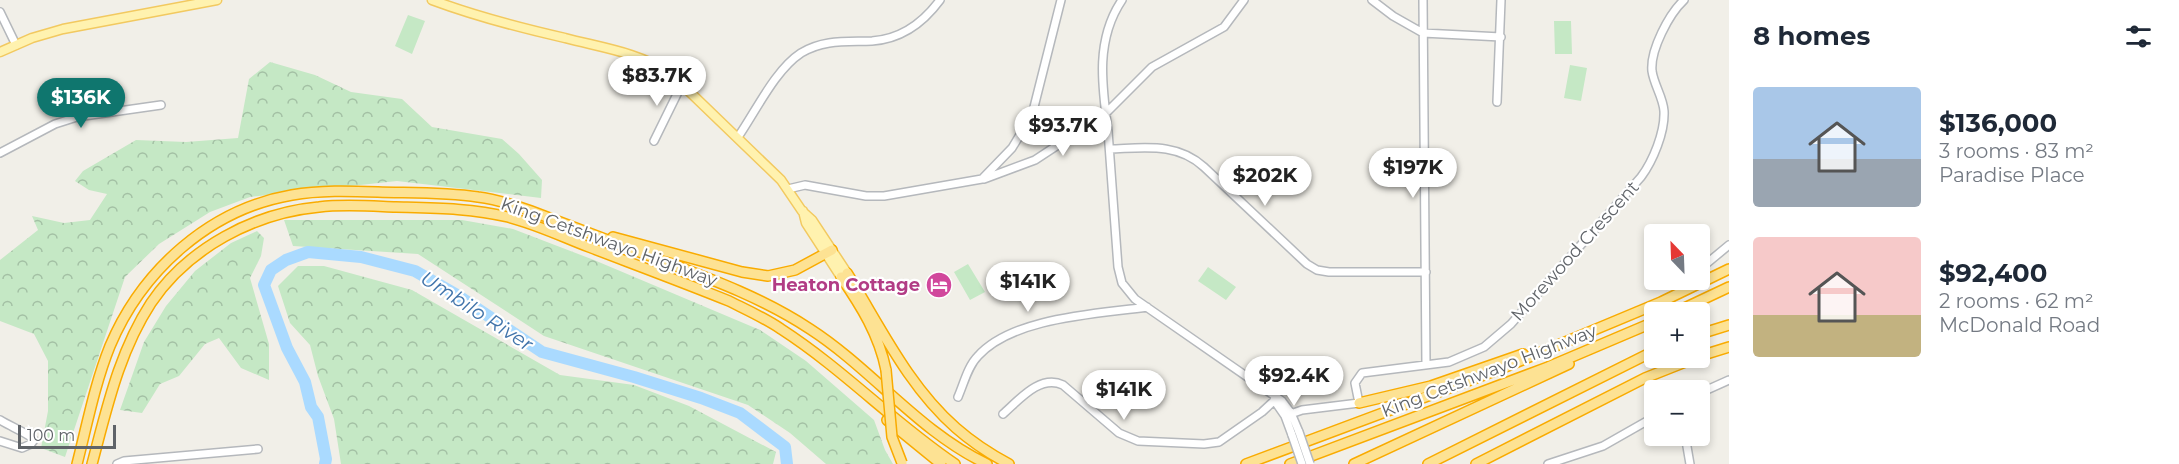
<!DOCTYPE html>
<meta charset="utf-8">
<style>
body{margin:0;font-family:Montserrat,sans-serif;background:#f6f6f7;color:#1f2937;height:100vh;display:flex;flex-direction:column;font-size:22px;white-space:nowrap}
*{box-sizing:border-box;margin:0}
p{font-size:20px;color:#747a83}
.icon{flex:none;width:33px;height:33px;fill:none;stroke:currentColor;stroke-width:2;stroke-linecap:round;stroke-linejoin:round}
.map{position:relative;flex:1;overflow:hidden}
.details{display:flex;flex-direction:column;background:#fff;width:450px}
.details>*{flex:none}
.needle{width:39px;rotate:337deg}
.tools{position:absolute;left:1644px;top:224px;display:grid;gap:12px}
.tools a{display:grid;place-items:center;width:66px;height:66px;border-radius:6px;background:#fff;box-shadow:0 3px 9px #0003;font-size:30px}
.scale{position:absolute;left:18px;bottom:15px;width:98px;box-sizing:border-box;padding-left:6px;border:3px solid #5f6368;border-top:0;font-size:16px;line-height:21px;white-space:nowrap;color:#5f6368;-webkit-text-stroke:4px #fff;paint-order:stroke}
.price{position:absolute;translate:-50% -51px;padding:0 14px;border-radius:21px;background:#fff;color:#222;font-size:20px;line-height:39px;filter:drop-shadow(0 2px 3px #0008)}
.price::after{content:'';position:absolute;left:50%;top:36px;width:18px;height:14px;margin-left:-9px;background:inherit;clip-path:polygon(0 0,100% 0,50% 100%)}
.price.selected{background:#0f766e;color:#fff}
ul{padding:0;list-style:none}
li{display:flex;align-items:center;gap:18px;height:150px;padding:0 24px}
li span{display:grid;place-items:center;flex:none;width:168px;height:120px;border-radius:6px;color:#555}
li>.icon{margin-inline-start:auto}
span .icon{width:72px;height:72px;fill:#fffc;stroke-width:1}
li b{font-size:26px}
h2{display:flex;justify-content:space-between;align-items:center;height:72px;padding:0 24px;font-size:26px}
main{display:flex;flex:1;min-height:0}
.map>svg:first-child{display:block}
.green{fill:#c5e8c5}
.forest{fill:url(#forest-crowns)}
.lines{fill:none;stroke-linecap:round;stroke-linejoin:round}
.river{stroke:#aadaff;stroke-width:12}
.minor-casing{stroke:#b5b8bc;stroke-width:10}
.major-casing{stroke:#f2c960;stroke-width:11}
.highway-casing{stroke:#f9ab00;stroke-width:12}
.minor{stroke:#fff;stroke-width:7}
.major{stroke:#fff2af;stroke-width:8}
.highway{stroke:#fde293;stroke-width:9}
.minor-bridge-casing{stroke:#b5b8bc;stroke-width:10;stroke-linecap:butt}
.highway-bridge-casing{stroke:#f9ab00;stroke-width:12;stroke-linecap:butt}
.minor-bridge{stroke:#fff;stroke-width:7}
.highway-bridge{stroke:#fde293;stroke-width:9}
.labels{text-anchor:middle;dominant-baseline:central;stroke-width:4.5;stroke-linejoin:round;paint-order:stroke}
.street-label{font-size:18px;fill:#5f6368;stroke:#fff}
.hotel-label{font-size:18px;font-weight:bold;fill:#b23c85;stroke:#fff;text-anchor:end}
.water-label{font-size:20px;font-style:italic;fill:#4174aa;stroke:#fff}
</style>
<main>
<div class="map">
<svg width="1729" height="464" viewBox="0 0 1729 464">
<defs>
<pattern id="forest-crowns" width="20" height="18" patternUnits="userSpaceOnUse" patternTransform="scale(1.5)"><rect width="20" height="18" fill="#c5e8c5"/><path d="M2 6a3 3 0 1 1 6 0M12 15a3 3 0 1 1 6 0" fill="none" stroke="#a3c0a4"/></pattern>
</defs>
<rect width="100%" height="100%" fill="#f1efe8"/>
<path class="green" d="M 408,15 L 425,21 L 412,54 L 395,46 Z
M 1554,21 L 1571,21 L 1572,54 L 1555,54 Z
M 1570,65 L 1587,68 L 1581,101 L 1564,98 Z
M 968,264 L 985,292 L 970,300 L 954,272 Z
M 1208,267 L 1236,287 L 1226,300 L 1198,281 Z"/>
<path class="forest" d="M 270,62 L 315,75 L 351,92 L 402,99 L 432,127 L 502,139 L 519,154 L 542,180 L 541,198 L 397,181 L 250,197 L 210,212 L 159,244 L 125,277 L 65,457 L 41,448 L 48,411 L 48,361 L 34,334 L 0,321 L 0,260 L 38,230 L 32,216 L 64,223 L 90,220 L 107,194 L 89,190 L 75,181 L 83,171 L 136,140 L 186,142 L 238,138 L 249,79 Z
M 284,220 L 462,220 L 513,229 L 594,260 L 760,330 L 806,361 L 874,420 L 885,450 L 893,464 L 826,464 L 790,433 L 748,405 L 544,336 L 418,254 L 293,246 Z
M 257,231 L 264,238 L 261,256 L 250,278 L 269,344 L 269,380 L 241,368 L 219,338 L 205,344 L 179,376 L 160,384 L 142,413 L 120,410 L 144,342 L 166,306 L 195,271 L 231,243 Z
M 298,266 L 324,266 L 412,290 L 560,375 L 634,385 L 689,406 L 776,452 L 773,464 L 341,464 L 334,419 L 318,376 L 310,345 L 290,323 L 278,286 Z"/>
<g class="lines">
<path class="river" d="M 325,464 L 326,459 L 318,417 L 311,407 L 305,382 L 287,348 L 264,285 L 271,270 L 286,260 L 308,252 L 361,257 L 415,271 L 457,295 L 542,352 L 634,377 L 701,398 L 740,413 L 785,447 L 787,464"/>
<defs>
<path id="minor" d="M 1122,0 C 1095,40 1102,86 1108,131 L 1118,267 L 1122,283 L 1135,299 L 1282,401 L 1291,413 L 1299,432
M 1372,0 L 1393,16 L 1423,33 L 1501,37
M 1423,0 L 1426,365
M 0,12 L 16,45
M 1497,102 L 1501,0
M 738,137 C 756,111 775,70 801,53 C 824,39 847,42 872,41 C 902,39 923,23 940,0
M 654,141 L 682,84
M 1110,149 C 1144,148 1177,142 1204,167 L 1307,264 L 1317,270 L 1329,272 L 1426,272
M 0,153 L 55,124 L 77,117 L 161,105
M 984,179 L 1035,160 L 1105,114 L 1152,67 L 1224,27 L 1244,0
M 788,189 L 805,185 L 866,196 L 884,196 L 982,179 L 1012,148 L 1032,115 L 1061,0
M 1700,269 L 1729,245
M 1700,393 L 1729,380
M 958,397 C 964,383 968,366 978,356 C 1013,317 1098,314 1147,307
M 1274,400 L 1285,416 L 1292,435
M 1003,414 C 1019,400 1040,374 1063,385 L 1119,433 L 1138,441 L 1204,444 L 1219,442 L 1262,412 L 1277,398
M 1285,416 L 1302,410 L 1359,403 L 1355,383 L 1362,373 L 1449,362 L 1484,347 L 1511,324 L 1641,177 C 1653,161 1665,132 1664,111 C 1663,97 1654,85 1652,71 C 1650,50 1669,14 1684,0
M 0,420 C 9,426 30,434 34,440 L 31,444 L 22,448 L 0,441
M 1685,435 L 1690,464
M 117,464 L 124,461 L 258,449
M 1548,464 L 1603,446 L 1654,417"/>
<path id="major" d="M 432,0 C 475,16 521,28 565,38 C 603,48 637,52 670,73 L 781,180 L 802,211 L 812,220 L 847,273
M 0,52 L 32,38 L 63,29 L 217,0
M 803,211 L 806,223 L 841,277"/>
<path id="highway" d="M 613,237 L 742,272 L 768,276 L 795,270 L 832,250
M 847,273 C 880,326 908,386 956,428 C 972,442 990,454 1009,464
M 841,277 C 861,306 879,335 886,370
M 1676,312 L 1729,287
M 1700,334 L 1729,325
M 1700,356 L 1729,347
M 1359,403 L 1431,386 L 1523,354
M 887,420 L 941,464
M 77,464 C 87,425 95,383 110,346 C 142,270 210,209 292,195 C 320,190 349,191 378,192 C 411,193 445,192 478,197 C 496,199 514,205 531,211 C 573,227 616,243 658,259 C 711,279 763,298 810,329 C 872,369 919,432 987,464
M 92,464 C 107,408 119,352 151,303 C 188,248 254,213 319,207 C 344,204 370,206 396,207 C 434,208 471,208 508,217 C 536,224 563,237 589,247 C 636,265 682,282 729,301 C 747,310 765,318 781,329 C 843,369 894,423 955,464
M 1246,464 L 1503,368 L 1661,302 L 1729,269
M 1290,464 L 1548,367 L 1654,322
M 1354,464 L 1569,364
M 1428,464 L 1654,351
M 1476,464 L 1645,378 L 1698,357"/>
</defs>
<use href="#minor" class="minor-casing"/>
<use href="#major" class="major-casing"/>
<use href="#highway" class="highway-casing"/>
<use href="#minor" class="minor"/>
<use href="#major" class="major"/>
<use href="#highway" class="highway"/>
<defs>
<path id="minor-bridge" d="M 1299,432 L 1310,464
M 1292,435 L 1302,464"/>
<path id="highway-bridge" d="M 886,370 L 892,437 L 902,463"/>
</defs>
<use href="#minor-bridge" class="minor-bridge-casing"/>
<use href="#highway-bridge" class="highway-bridge-casing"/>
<use href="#minor-bridge" class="minor-bridge"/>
<use href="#highway-bridge" class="highway-bridge"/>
</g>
<defs>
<symbol id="hotel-disc" viewBox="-11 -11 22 22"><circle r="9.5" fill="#d1479c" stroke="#fff"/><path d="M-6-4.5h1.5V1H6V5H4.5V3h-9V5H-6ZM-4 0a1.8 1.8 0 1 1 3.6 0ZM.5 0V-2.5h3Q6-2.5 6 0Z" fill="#fff"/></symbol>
</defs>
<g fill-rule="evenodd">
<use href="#hotel-disc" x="924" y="270" width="30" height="30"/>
</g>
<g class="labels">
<g class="street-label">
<text transform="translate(609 242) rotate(20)">King Cetshwayo Highway</text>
<text transform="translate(1575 251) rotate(-48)">Morewood Crescent</text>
<text transform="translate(1489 371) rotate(-21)">King Cetshwayo Highway</text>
</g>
<g class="hotel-label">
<text x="920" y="285">Heaton Cottage</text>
</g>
<g class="water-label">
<text transform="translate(477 311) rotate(33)">Umbilo River</text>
</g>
</g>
</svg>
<div class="tools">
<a><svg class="needle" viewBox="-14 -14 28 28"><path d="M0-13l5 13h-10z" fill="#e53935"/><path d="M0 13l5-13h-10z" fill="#747a83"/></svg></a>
<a>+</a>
<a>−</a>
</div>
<div class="scale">100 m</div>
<b class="price" style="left:657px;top:107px">$83.7K</b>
<b class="price selected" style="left:81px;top:129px">$136K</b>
<b class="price" style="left:1063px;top:157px">$93.7K</b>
<b class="price" style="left:1413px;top:199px">$197K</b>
<b class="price" style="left:1265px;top:207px">$202K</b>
<b class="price" style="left:1028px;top:313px">$141K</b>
<b class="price" style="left:1294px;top:407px">$92.4K</b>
<b class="price" style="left:1124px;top:421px">$141K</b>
</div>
<section class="details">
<h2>8 homes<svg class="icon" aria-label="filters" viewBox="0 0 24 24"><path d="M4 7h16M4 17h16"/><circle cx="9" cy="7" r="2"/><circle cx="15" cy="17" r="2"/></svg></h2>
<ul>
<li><span style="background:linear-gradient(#a9c7e8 60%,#9aa5b1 0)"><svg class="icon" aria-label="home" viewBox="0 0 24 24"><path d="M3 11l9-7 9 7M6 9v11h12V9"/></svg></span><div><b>$136,000</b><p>3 rooms · 83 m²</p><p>Paradise Place</p></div></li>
<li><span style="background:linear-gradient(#f6c9c9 65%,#c2b280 0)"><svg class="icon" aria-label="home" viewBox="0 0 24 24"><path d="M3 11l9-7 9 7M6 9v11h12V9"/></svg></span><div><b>$92,400</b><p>2 rooms · 62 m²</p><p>McDonald Road</p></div></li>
</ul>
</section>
</main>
